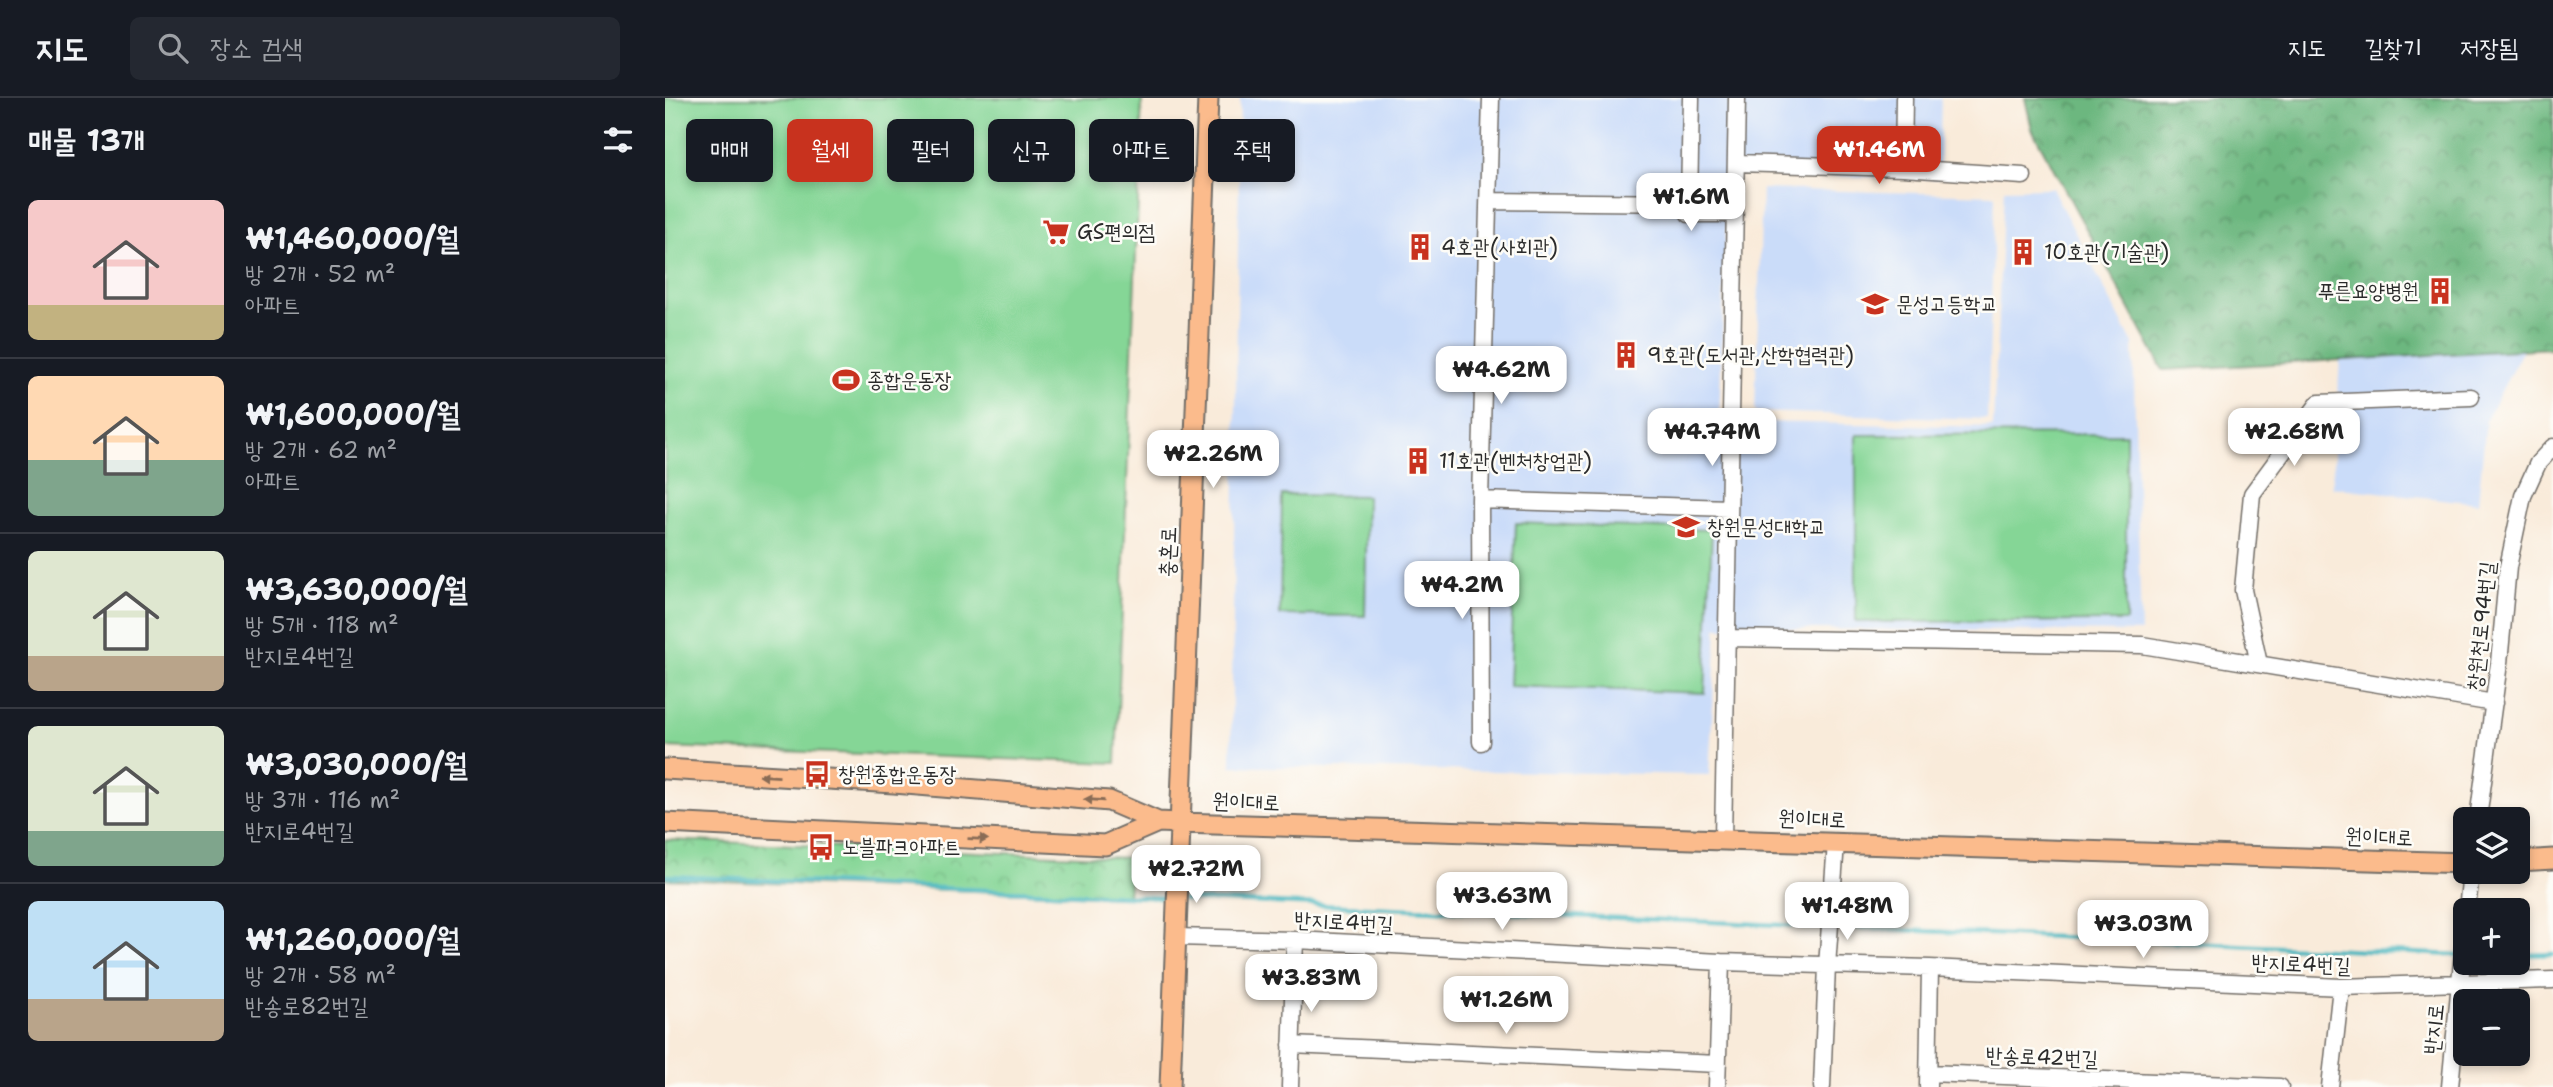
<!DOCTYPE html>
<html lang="ko">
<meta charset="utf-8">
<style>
body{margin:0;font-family:"Shantell Sans","Poor Story",sans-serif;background:#242831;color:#f1f3f6;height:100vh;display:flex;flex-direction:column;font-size:26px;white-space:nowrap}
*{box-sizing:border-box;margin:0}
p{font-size:23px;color:#9ea1a6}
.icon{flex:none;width:38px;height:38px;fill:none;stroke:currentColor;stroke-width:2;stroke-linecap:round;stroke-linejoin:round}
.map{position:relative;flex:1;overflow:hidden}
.sheet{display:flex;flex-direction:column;background:#171b24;width:665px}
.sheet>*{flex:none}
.top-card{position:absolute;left:21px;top:21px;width:665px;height:63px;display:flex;gap:14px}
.buttons{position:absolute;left:1788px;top:709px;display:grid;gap:14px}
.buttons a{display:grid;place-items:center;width:77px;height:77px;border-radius:10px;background:#171b24;box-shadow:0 4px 10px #0003;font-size:35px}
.price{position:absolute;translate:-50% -60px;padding:0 16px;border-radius:14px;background:#fff;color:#222;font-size:23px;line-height:46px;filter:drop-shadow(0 2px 4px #0008)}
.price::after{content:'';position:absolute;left:50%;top:42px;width:21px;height:16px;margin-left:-10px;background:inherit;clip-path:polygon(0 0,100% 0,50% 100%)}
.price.active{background:#c8321e;color:#fff}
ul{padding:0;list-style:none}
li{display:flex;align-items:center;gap:21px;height:175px;padding:0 28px}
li+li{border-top:2px solid #363941}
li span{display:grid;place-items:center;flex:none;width:196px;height:140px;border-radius:10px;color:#555}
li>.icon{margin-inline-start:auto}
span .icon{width:84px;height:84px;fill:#fffc;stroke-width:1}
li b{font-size:30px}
h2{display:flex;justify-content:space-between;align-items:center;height:84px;padding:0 28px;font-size:30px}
.tag{padding:0 24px;border-radius:10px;background:#171b24;box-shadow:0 4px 10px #0003;font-size:24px;line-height:63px}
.tag.active{background:#c8321e;color:#fff}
header{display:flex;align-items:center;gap:42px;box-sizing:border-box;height:98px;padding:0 35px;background:#171b24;border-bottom:2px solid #363941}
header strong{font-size:33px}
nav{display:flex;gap:38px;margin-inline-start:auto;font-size:24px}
.search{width:490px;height:63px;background:#242831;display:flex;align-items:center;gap:18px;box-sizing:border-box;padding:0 24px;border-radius:10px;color:#9ea1a6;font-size:26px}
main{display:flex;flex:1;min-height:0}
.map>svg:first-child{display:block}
.built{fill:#cadcf9}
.forest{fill:url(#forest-crowns);stroke:#4c7155;stroke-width:2}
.park{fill:url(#park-crowns);stroke:#588060;stroke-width:2}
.pitch{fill:#85d696;stroke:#588060;stroke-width:2}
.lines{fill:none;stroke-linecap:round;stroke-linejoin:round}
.stream{stroke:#48b7c0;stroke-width:4.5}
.minor-casing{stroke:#736e68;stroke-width:19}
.major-casing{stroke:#736e68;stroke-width:23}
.minor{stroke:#fff;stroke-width:16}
.major{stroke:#fbbb8c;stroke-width:19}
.oneway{fill:#896c57}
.labels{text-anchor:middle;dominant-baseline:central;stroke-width:5;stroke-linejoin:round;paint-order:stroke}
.poi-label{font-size:21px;fill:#2b2b2b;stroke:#fdfcf7;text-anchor:start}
.street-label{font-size:21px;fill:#2b2b2b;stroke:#fdfcf7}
</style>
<header>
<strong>지도</strong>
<div class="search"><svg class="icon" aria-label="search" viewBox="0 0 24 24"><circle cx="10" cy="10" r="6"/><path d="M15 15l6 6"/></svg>장소 검색</div>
<nav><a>지도</a><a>길찾기</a><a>저장됨</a></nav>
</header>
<main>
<section class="sheet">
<h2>매물 13개<svg class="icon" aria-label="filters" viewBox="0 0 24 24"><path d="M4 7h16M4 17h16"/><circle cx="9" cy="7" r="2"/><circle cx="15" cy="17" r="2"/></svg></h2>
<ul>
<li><span style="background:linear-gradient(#f6c9c9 75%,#c2b280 0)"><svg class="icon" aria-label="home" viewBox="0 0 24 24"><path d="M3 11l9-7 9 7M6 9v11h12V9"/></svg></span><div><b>₩1,460,000/월</b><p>방 2개 · 52 m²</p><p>아파트</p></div></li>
<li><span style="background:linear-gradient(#ffd9b3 60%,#7fa58c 0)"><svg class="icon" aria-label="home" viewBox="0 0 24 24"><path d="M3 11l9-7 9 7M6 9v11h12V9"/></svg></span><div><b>₩1,600,000/월</b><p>방 2개 · 62 m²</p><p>아파트</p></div></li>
<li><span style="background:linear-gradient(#dfe7d0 75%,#b9a48a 0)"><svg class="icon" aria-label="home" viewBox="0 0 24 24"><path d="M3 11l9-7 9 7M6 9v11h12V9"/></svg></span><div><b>₩3,630,000/월</b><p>방 5개 · 118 m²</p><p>반지로4번길</p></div></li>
<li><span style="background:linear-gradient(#dfe7d0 75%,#7fa58c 0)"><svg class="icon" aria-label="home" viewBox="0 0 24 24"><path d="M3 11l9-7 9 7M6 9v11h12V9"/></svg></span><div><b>₩3,030,000/월</b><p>방 3개 · 116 m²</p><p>반지로4번길</p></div></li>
<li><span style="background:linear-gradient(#bfe0f5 70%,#b9a48a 0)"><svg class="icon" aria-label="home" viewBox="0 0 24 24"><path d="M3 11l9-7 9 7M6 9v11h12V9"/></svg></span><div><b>₩1,260,000/월</b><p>방 2개 · 58 m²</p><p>반송로82번길</p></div></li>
</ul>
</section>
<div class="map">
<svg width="1888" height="989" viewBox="0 0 1888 989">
<defs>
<pattern id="forest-crowns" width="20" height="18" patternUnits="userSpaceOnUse" patternTransform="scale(1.75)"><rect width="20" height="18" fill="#6cb77f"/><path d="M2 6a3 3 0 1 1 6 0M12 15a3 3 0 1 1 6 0" fill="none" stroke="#599568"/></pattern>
<pattern id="park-crowns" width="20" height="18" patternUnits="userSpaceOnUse" patternTransform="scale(1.75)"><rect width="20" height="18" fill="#85d696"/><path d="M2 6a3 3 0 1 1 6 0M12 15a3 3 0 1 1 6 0" fill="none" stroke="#73b881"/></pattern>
</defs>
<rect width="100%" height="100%" fill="#fdfcf7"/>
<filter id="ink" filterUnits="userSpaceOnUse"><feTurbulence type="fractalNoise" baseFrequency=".0143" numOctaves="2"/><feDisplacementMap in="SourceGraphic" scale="14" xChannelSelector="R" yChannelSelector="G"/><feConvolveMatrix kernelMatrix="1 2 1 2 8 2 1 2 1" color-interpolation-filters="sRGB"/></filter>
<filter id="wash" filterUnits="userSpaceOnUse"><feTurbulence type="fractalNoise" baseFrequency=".00686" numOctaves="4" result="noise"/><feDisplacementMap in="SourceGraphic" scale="28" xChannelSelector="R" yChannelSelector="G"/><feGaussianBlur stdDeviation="1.57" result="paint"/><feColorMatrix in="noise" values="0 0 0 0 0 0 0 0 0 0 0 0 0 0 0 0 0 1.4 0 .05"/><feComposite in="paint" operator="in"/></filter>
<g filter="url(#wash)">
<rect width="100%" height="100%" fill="#f9ebda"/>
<path class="built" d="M 575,0 L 1276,0 L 1274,81 L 1063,75 L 1054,323 L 1328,329 L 1339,91 L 1387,90 L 1468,246 L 1476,534 L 1052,530 L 1044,677 L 566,668 Z
M 1097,91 L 1330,97 L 1322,321 L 1090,314 Z
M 1872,225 L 1821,322 L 1813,405 L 1667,389 L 1676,244 Z"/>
<path class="forest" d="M 1360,0 L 1888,0 L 1888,250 L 1498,272 L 1367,31 Z"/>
<path class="park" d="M 0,742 L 466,760 L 463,799 L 0,781 Z"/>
<path class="pitch" d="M 0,0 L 477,0 L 451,665 L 0,649 Z
M 1461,336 L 1461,523 L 1191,524 L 1191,337 Z
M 617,397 L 702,398 L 700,518 L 615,517 Z
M 851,425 L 1047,432 L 1040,595 L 844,588 Z"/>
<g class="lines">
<path class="stream" d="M 0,778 L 506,800
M 518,801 L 1160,829
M 1169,829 L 1793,857
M 1853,857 L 1888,856"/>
</g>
</g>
<g filter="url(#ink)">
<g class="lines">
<defs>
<path id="minor" d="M 826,0 L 815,402 L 1064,410
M 1071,65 L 1238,70 L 1358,78
M 1238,70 L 1239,0
M 824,103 L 1024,105 L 1026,0
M 1024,105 L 1024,116 L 1070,116
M 815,402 L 816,644
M 1062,540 L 1477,547 L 1829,605
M 1594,566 L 1578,492 L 1587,396 L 1654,305 L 1806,299
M 1813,721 L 1834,565 L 1843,469 L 1858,398 L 1873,365 L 1888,349
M 1058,741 L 1072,0
M 1802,812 L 1806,774
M 510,839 L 630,842 L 1056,864 L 1265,870 L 1676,889 L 1888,882
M 626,947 L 1053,966
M 1263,975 L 1615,989
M 625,989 L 630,842
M 1052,989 L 1056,864
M 1157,989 L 1162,868 L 1171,745
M 1263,989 L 1265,870
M 1665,989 L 1676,889
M 1785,989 L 1801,821"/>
<path id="major" d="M 0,671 L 229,685 L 444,703 L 493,724 L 515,725 L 1801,765
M 0,725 L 440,747 L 493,724
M 1853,763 L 1888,761
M 505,989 L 543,0"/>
</defs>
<use href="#minor" class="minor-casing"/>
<use href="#major" class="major-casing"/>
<use href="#minor" class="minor"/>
<use href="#major" class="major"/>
</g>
<defs><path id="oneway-solid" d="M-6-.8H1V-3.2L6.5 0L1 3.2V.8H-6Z" transform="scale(1.75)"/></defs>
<g class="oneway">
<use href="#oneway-solid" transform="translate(104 678) rotate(-177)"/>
<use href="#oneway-solid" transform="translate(429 702) rotate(-176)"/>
<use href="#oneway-solid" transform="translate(313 741) rotate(2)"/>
</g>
</g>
<defs>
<symbol id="supermarket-bare" viewBox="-9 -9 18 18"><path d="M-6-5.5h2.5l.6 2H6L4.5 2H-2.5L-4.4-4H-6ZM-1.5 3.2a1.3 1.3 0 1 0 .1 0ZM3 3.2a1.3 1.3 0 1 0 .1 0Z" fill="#c8321e" stroke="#fdfcf7" stroke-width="2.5" paint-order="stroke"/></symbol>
<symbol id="building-bare" viewBox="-9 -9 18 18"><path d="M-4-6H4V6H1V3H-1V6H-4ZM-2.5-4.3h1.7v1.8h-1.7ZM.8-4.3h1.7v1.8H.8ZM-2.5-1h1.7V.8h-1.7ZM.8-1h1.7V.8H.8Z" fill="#c8321e" stroke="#fdfcf7" stroke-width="2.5" paint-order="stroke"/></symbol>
<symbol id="school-bare" viewBox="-9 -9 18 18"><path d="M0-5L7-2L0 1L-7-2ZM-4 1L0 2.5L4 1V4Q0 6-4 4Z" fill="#c8321e" stroke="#fdfcf7" stroke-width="2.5" paint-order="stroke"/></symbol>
<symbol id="stadium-bare" viewBox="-9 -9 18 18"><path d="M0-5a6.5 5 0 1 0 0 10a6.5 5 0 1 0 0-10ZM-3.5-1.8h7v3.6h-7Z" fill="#c8321e" stroke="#fdfcf7" stroke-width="2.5" paint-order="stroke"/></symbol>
<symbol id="university-bare" viewBox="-9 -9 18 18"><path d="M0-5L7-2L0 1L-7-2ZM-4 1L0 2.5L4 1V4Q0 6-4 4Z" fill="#c8321e" stroke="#fdfcf7" stroke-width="2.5" paint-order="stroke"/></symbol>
<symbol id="bus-bare" viewBox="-9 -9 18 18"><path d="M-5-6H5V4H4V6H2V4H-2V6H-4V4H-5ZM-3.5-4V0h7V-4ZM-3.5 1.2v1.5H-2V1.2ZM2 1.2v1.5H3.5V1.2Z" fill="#c8321e" stroke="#fdfcf7" stroke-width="2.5" paint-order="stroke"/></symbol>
</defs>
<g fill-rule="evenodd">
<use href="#supermarket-bare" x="372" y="115" width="38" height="38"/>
<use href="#building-bare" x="736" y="130" width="38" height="38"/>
<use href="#building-bare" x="1339" y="135" width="38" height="38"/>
<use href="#building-bare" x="1756" y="174" width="38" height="38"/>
<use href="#school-bare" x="1191" y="187" width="38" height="38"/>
<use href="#building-bare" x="942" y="238" width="38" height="38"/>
<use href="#stadium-bare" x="162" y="263" width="38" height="38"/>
<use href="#building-bare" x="734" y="344" width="38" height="38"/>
<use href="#university-bare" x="1002" y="410" width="38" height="38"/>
<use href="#bus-bare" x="133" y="657" width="38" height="38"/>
<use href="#bus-bare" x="137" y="730" width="38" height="38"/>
</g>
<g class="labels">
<g class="poi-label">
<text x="412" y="134">GS편의점</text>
<text x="776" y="149">4호관(사회관)</text>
<text x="1379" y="154">10호관(기술관)</text>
<text x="1754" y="193" text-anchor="end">푸른요양병원</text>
<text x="1231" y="206">문성고등학교</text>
<text x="982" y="257">9호관(도서관,산학협력관)</text>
<text x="202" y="282">종합운동장</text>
<text x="774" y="363">11호관(벤처창업관)</text>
<text x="1042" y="429">창원문성대학교</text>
<text x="173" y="676">창원종합운동장</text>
<text x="177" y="749">노블파크아파트</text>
</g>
<g class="street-label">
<text transform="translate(503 454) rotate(-88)">충혼로</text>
<text transform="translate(1816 528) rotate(-84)">창원천로94번길</text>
<text transform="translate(581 704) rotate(2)">원이대로</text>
<text transform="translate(1147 721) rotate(2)">원이대로</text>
<text transform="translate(1714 739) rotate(2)">원이대로</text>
<text transform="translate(679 824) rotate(3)">반지로4번길</text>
<text transform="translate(1636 866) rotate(2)">반지로4번길</text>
<text transform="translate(1769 931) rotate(-84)">반지로</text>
<text transform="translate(1377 959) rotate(2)">반송로42번길</text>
</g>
</g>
</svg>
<div class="buttons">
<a><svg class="icon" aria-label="layers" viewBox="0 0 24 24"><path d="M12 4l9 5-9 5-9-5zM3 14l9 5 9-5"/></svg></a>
<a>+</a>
<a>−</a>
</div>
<b class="price active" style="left:1214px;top:88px">₩1.46M</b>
<b class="price" style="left:1026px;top:135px">₩1.6M</b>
<b class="price" style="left:836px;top:308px">₩4.62M</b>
<b class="price" style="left:1047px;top:370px">₩4.74M</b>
<b class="price" style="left:1629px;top:370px">₩2.68M</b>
<b class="price" style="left:548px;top:392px">₩2.26M</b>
<b class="price" style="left:797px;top:523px">₩4.2M</b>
<b class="price" style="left:531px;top:807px">₩2.72M</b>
<b class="price" style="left:837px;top:834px">₩3.63M</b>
<b class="price" style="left:1182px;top:844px">₩1.48M</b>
<b class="price" style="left:1478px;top:862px">₩3.03M</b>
<b class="price" style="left:646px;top:916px">₩3.83M</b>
<b class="price" style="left:841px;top:938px">₩1.26M</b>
<div class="top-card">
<a class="tag">매매</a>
<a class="tag active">월세</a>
<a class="tag">필터</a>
<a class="tag">신규</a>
<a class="tag">아파트</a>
<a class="tag">주택</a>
</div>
</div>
</main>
